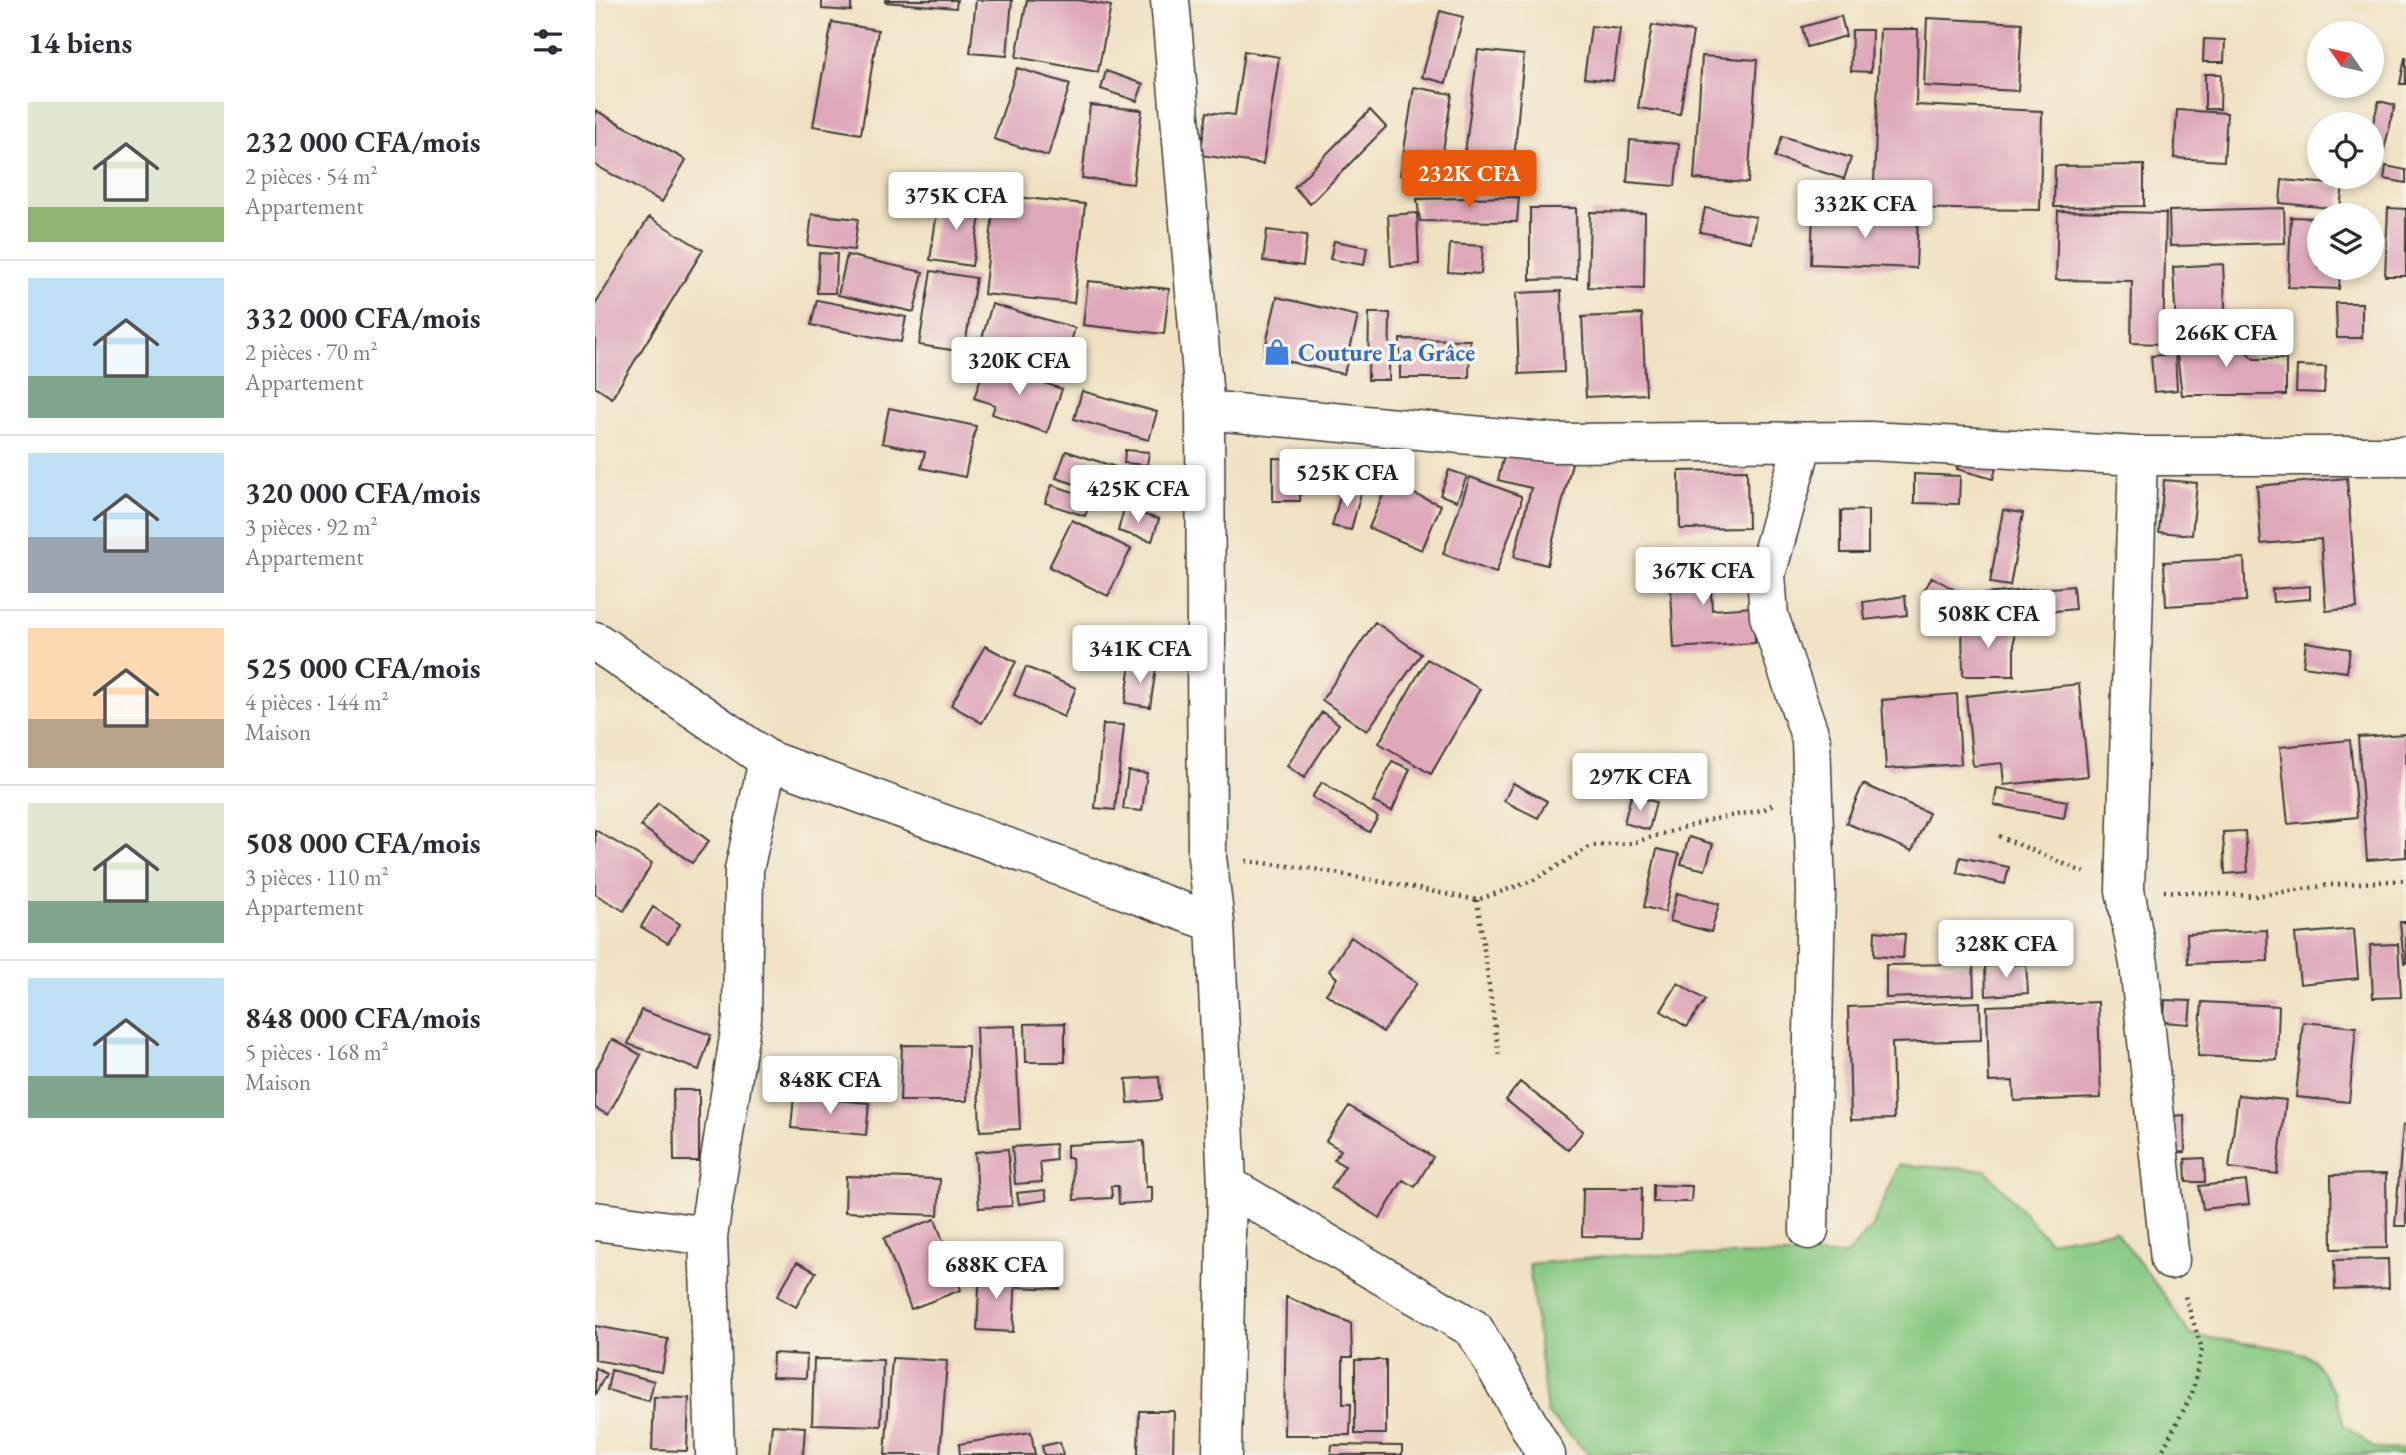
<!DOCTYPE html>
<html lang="fr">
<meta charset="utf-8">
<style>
body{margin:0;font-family:"EB Garamond",serif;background:#f2f2f3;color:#2b2b33;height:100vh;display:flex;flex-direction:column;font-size:26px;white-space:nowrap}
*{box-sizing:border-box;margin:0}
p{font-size:23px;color:#7c7c81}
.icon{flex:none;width:38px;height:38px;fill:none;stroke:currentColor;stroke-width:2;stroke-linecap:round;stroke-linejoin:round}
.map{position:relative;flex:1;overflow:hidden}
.drawer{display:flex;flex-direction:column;background:#fff;width:595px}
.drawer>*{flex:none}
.needle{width:46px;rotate:304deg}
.tools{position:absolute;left:1712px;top:21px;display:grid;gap:14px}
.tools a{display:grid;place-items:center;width:77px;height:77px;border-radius:50%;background:#fff;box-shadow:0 4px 10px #0003;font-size:35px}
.price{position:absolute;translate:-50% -60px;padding:0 16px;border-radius:7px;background:#fff;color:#222;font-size:23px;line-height:46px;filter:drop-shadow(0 2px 4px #0008)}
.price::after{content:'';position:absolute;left:50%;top:42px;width:21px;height:16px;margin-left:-10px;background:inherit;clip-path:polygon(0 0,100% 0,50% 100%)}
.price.active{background:#ea580c;color:#fff}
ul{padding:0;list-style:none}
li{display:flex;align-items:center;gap:21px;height:175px;padding:0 28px}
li+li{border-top:2px solid #e1e1e2}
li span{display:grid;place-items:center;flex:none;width:196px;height:140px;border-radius:0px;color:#555}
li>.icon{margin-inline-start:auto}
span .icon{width:84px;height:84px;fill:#fffc;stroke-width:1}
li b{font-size:30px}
h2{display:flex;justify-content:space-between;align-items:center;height:84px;padding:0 28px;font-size:30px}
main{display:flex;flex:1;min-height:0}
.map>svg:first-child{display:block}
.green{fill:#88c981;stroke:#52724e;stroke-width:2}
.building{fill:#dea7ba}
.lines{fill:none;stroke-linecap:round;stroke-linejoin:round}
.minor-casing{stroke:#3c3a35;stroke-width:41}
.path{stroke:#3c3a35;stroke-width:4.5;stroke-dasharray:2 5;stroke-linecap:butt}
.minor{stroke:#fff;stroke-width:38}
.labels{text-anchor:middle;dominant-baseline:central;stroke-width:7;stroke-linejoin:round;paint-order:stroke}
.shop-label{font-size:24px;font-weight:bold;fill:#366cbe;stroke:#f7f3e8;text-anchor:start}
</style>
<main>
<section class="drawer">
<h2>14 biens<svg class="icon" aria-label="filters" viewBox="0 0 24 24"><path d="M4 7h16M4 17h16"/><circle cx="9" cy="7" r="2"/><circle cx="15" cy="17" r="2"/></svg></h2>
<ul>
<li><span style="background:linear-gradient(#dfe7d0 75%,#8fb573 0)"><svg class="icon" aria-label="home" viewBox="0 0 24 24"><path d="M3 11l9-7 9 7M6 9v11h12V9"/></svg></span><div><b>232 000 CFA/mois</b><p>2 pièces · 54 m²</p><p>Appartement</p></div></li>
<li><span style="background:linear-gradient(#bfe0f5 70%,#7fa58c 0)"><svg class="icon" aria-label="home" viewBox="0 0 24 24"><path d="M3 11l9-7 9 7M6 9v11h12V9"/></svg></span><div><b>332 000 CFA/mois</b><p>2 pièces · 70 m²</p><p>Appartement</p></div></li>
<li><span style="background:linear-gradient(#bfe0f5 60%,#9aa5b1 0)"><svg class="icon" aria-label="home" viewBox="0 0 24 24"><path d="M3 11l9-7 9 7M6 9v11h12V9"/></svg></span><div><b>320 000 CFA/mois</b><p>3 pièces · 92 m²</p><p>Appartement</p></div></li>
<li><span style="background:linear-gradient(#ffd9b3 65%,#b9a48a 0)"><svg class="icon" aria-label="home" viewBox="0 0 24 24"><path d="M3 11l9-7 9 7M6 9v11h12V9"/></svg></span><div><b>525 000 CFA/mois</b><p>4 pièces · 144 m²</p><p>Maison</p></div></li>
<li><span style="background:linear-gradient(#dfe7d0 70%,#7fa58c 0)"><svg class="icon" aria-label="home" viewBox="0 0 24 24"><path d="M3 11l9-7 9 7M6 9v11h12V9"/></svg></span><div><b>508 000 CFA/mois</b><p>3 pièces · 110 m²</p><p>Appartement</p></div></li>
<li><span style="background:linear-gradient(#bfe0f5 70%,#7fa58c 0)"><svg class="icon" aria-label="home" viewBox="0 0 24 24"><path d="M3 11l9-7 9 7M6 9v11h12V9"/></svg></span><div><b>848 000 CFA/mois</b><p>5 pièces · 168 m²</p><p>Maison</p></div></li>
</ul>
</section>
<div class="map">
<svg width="1811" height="1455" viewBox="0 0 1811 1455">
<rect width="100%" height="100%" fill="#f7f3e8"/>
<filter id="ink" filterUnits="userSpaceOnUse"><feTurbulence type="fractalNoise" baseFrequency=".0143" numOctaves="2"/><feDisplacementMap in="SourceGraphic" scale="14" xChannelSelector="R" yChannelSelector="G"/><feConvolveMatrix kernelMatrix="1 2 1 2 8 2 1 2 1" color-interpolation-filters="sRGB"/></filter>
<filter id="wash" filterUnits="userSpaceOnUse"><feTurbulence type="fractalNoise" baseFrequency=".00686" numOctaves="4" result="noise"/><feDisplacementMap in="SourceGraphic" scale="28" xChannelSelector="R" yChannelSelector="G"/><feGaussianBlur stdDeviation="1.57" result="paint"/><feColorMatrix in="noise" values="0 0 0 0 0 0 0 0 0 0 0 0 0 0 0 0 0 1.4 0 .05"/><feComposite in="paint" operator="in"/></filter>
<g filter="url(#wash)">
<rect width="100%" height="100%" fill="#f0e1c2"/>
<path class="green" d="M 1304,1165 L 1391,1170 L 1454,1241 L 1520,1230 L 1569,1295 L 1595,1335 L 1697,1350 L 1718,1359 L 1740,1393 L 1749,1425 L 1780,1449 L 1811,1450 L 1811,1455 L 995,1455 L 952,1413 L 934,1264 L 1031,1255 L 1251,1255 L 1278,1226 Z"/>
<g id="blocks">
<path class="building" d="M 227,0 L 256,0 L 256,11 L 227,9 Z
M 290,0 L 362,0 L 361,8 L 290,2 Z
M 381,0 L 417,0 L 412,56 L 375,53 Z
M 432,0 L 484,0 L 516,6 L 503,72 L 421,57 Z
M 845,11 L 868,17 L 851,83 L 827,77 Z
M 1246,16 L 1251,36 L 1212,47 L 1207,27 Z
M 1332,18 L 1427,23 L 1423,91 L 1329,86 Z
M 237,22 L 283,30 L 266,134 L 218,126 Z
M 1057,25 L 1098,32 L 1085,114 L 1043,108 Z
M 996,26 L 1025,29 L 1018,81 L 989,78 Z
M 1285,29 L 1323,29 L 1321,105 L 1447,111 L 1445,210 L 1278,208 Z
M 1257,30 L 1277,30 L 1276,72 L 1256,71 Z
M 1609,39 L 1630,40 L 1629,62 L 1608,62 Z
M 883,50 L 929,55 L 916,191 L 866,185 Z
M 649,51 L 684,57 L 668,164 L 605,155 L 612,112 L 640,115 Z
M 1107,56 L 1162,60 L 1153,183 L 1099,179 Z
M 1810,58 L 1811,58 L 1811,84 L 1805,84 Z
M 422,68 L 475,84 L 453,156 L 399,139 Z
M 511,71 L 548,84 L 542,101 L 506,89 Z
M 1610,74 L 1626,74 L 1625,109 L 1610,109 Z
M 819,87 L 857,94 L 843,182 L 805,175 Z
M 1784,101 L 1800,105 L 1784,170 L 1776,168 L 1776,130 Z
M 495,105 L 547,110 L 538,184 L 487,178 Z
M 0,110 L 91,160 L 67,202 L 0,165 Z
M 775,110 L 791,127 L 715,204 L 699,187 Z
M 1582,110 L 1632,113 L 1629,161 L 1579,158 Z
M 1187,136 L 1256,158 L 1249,179 L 1180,157 Z
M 1035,140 L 1084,144 L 1080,186 L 1032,182 Z
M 1549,165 L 1549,206 L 1459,207 L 1460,166 Z
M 1791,166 L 1811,170 L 1811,183 L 1789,179 Z
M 1687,180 L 1748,185 L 1745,209 L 1685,203 Z
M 400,195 L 490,204 L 479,303 L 389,294 Z
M 924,197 L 922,222 L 825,221 L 822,199 Z
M 344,198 L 387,204 L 377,266 L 335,260 Z
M 935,208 L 981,208 L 982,279 L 935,280 Z
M 1110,208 L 1161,217 L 1156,242 L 1105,232 Z
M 1689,208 L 1690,243 L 1575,246 L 1574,211 Z
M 1793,208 L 1811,209 L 1811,276 L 1790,276 Z
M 1463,211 L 1571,213 L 1568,344 L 1536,343 L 1537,281 L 1461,280 Z
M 995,212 L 1050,213 L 1049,289 L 993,287 Z
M 1218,212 L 1323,216 L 1321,268 L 1216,264 Z
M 822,213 L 824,264 L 796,266 L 793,215 Z
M 217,214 L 263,219 L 259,250 L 213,245 Z
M 54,217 L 108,250 L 17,398 L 0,387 L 0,305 Z
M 1696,217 L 1724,218 L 1724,268 L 1745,268 L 1744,289 L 1693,287 Z
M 672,230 L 712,235 L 708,266 L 668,261 Z
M 739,241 L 772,247 L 769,265 L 735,259 Z
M 855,244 L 888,246 L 886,274 L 853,272 Z
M 224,253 L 242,254 L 240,293 L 222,293 Z
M 252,255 L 328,272 L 319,312 L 243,295 Z
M 1628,264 L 1631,326 L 1581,328 L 1578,267 Z
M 336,271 L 381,278 L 369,352 L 324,345 Z
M 493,281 L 574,289 L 569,334 L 488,325 Z
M 966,291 L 969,372 L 924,374 L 921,293 Z
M 682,297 L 763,316 L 749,374 L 668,356 Z
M 222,300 L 311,317 L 306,342 L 216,325 Z
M 1741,303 L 1767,303 L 1767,338 L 1742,338 Z
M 397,304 L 480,328 L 466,376 L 383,352 Z
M 774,313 L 795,313 L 794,380 L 773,380 Z
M 1047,314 L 1051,394 L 991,397 L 987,317 Z
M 1633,335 L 1659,359 L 1691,359 L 1691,395 L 1587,395 L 1580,338 Z
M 805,339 L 875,340 L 874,378 L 805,378 Z
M 1580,354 L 1582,390 L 1559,392 L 1556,356 Z
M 391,363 L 467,389 L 452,433 L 397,414 L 400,405 L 379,398 Z
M 1702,366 L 1731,367 L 1729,393 L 1701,392 Z
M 487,391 L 562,412 L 554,440 L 479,419 Z
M 294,408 L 381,426 L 370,477 L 326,468 L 330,452 L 287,443 Z
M 911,447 L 977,463 L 952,565 L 919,557 L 936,488 L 903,480 Z
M 530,450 L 554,452 L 552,465 L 529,463 Z
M 471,451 L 564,481 L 556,508 L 461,478 Z
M 1366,452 L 1403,462 L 1398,479 L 1362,469 Z
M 678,458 L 706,459 L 705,501 L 678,501 Z
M 759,458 L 759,475 L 714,477 L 714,460 Z
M 854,470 L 872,476 L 862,501 L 845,495 Z
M 1152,470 L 1153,528 L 1085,529 L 1084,471 Z
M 1319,474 L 1365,476 L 1364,504 L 1319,503 Z
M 875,477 L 926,496 L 926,503 L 901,573 L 848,554 Z
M 1752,478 L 1762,608 L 1731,611 L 1726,539 L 1666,544 L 1662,486 Z
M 1569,480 L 1602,483 L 1597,535 L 1564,532 Z
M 793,483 L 846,505 L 827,550 L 774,528 Z
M 457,485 L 497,498 L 490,516 L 450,503 Z
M 747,489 L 766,493 L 756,530 L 737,526 Z
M 529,509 L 564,519 L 557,541 L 523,531 Z
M 1273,510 L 1273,553 L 1246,553 L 1246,511 Z
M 1408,510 L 1428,513 L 1415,586 L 1395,583 Z
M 477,520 L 536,549 L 513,596 L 454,567 Z
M 1114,552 L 1117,610 L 1158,607 L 1160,643 L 1079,648 L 1074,554 Z
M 1649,558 L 1651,601 L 1571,606 L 1569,562 Z
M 1337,577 L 1374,598 L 1364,615 L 1327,594 Z
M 1478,586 L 1480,609 L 1379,619 L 1378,595 Z
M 1715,586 L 1715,599 L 1678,602 L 1677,589 Z
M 1310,596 L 1312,615 L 1270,620 L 1268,602 Z
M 780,622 L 826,654 L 772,731 L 727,700 Z
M 1419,623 L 1419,676 L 1368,676 L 1367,624 Z
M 1711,642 L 1755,649 L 1752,672 L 1708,666 Z
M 390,646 L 421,662 L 387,723 L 356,705 Z
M 832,659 L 885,689 L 836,774 L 784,743 Z
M 536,664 L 561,668 L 555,707 L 530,703 Z
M 431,667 L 481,688 L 469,717 L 419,695 Z
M 1484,684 L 1493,776 L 1409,785 L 1407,763 L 1378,766 L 1371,696 Z
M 1362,694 L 1366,764 L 1291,769 L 1287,700 Z
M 727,712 L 744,724 L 709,778 L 692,766 Z
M 508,724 L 529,725 L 520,810 L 500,808 Z
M 1811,734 L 1811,857 L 1772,860 L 1763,737 Z
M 1755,740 L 1762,817 L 1693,824 L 1685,747 Z
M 797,761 L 815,769 L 797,811 L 778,802 Z
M 533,771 L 552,773 L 547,811 L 528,809 Z
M 727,782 L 783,817 L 774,832 L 717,797 Z
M 918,783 L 952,801 L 943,818 L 909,801 Z
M 1268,784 L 1334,813 L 1317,851 L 1251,823 Z
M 1402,788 L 1472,801 L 1469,818 L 1399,805 Z
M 1036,796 L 1061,802 L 1054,830 L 1029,823 Z
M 63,803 L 114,841 L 97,863 L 46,826 Z
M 0,830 L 57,863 L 29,911 L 0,894 Z
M 1650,831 L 1653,872 L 1630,874 L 1628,832 Z
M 1094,837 L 1118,844 L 1110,870 L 1086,864 Z
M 1062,849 L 1084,854 L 1070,912 L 1049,907 Z
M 1365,857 L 1414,867 L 1410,884 L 1362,873 Z
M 1082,893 L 1124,904 L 1116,932 L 1075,921 Z
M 58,907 L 85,924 L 73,943 L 46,927 Z
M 1805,922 L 1811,922 L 1811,963 L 1809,963 Z
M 1759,929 L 1763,978 L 1705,984 L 1700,934 Z
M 1672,930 L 1673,961 L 1593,964 L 1592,934 Z
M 1280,931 L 1310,934 L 1308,958 L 1279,956 Z
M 756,937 L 822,983 L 788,1032 L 731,994 L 742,978 L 734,971 Z
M 1803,944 L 1806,997 L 1778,998 L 1775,945 Z
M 1378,964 L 1379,995 L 1291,998 L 1291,965 Z
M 1431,964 L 1433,993 L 1391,996 L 1390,966 Z
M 1083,983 L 1110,1000 L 1092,1027 L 1066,1011 Z
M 1570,1000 L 1596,1001 L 1594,1024 L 1569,1022 Z
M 1385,1002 L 1386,1040 L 1297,1043 L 1299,1119 L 1256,1120 L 1253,1007 Z
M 1503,1002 L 1506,1098 L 1419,1101 L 1418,1081 L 1394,1082 L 1392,1006 Z
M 1607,1002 L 1684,1006 L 1682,1060 L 1603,1056 Z
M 46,1010 L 116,1035 L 104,1070 L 33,1044 Z
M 1708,1022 L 1761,1027 L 1754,1102 L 1701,1097 Z
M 470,1023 L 470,1062 L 431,1062 L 430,1024 Z
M 420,1026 L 425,1129 L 385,1131 L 381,1027 Z
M 17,1039 L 46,1055 L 13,1115 L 0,1108 L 0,1071 Z
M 307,1045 L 373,1046 L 372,1101 L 305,1101 Z
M 564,1077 L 566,1100 L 533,1103 L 531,1079 Z
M 925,1082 L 988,1131 L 973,1150 L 911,1100 Z
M 78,1090 L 104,1090 L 104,1161 L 79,1161 Z
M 1643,1095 L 1691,1100 L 1682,1174 L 1634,1168 Z
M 199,1096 L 274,1103 L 271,1135 L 196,1128 Z
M 754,1106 L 838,1157 L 820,1187 L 808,1180 L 785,1218 L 736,1188 L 750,1166 L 739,1160 L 746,1150 L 731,1141 Z
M 1589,1115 L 1590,1152 L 1569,1153 L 1566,1117 Z
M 1808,1125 L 1811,1125 L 1811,1226 L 1800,1226 Z
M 549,1141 L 551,1187 L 557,1187 L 557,1202 L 524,1204 L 523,1186 L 516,1186 L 517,1198 L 479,1200 L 477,1158 L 472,1158 L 472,1145 Z
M 460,1144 L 461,1160 L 445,1162 L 447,1182 L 420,1184 L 417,1147 Z
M 413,1149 L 417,1206 L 384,1208 L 380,1152 Z
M 1609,1158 L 1610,1182 L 1591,1182 L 1590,1159 Z
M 1791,1174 L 1792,1248 L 1737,1249 L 1736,1175 Z
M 251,1176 L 345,1179 L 343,1215 L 250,1212 Z
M 1651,1181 L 1654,1204 L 1608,1209 L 1604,1186 Z
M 1058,1185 L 1097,1186 L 1096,1202 L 1058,1202 Z
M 988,1188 L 1047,1188 L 1046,1237 L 987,1236 Z
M 450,1190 L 452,1200 L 424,1204 L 422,1193 Z
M 340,1219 L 366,1290 L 316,1309 L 289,1238 Z
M 1793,1259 L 1794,1288 L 1740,1290 L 1739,1260 Z
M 202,1262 L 221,1272 L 201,1307 L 182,1296 Z
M 425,1264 L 466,1265 L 465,1289 L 423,1287 Z
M 385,1267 L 411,1269 L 410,1277 L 421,1277 L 418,1332 L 382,1330 Z
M 691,1297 L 756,1323 L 757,1357 L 748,1357 L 748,1404 L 756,1404 L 755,1435 L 689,1435 Z
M 0,1326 L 73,1339 L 67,1372 L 0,1360 Z
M 178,1353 L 212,1355 L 211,1378 L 177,1377 Z
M 297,1358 L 352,1361 L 345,1455 L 290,1455 Z
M 219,1359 L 288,1360 L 286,1426 L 217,1424 Z
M 760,1360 L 791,1360 L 791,1434 L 760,1434 Z
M 0,1368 L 11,1374 L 0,1395 Z
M 16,1370 L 59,1381 L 54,1401 L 12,1390 Z
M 59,1397 L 94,1398 L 92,1451 L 57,1450 Z
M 544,1411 L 579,1411 L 578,1455 L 543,1455 Z
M 177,1425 L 210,1427 L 208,1455 L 174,1455 Z
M 436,1432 L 440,1455 L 365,1455 L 364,1444 Z
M 465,1442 L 468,1455 L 449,1455 L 447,1446 Z
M 737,1445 L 807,1446 L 807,1455 L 736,1455 Z"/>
</g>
</g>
<g filter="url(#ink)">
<use href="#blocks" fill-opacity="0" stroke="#3c3a35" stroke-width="2"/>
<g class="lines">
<defs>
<path id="minor" d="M 575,0 L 610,410 L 612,857 L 620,923 L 632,1185 L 627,1455
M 610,410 L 961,443 L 1275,441 L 1543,456 L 1811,456
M 1208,442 L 1171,575 L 1174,616 L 1216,739 L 1221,890 L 1214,1230
M 1543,456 L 1530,890 L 1544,964 L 1575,1260
M 0,641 L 173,760 L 620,923
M 632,1185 L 879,1329 L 951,1455
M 0,1221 L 113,1236
M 120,1455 L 113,1236 L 147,1018 L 149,870 L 173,760"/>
</defs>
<use href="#minor" class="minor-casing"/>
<path class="path" d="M 1404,836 L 1490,873
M 651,861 L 719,869 L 882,900 L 937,881 L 996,846 L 1037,843 L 1114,820 L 1168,810 L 1180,803
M 1569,891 L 1660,896 L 1735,885 L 1811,880
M 882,900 L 904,1056
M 1565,1455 L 1597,1394 L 1607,1349 L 1590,1296"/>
<use href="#minor" class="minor"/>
</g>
</g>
<defs>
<symbol id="shop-bare" viewBox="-9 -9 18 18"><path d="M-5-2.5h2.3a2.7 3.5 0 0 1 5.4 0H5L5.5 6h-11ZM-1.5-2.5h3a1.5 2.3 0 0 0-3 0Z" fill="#3f7fe0" stroke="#f7f3e8" stroke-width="2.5" paint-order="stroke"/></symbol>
</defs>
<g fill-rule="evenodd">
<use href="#shop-bare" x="663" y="333" width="38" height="38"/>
</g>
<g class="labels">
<g class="shop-label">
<text x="703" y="352">Couture La Grâce</text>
</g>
</g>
</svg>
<div class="tools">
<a><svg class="needle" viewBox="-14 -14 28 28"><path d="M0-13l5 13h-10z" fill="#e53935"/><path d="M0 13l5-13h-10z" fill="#7c7c81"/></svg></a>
<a><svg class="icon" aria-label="locate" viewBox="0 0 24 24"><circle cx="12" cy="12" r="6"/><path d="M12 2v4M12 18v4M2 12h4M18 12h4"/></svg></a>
<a><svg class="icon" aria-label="layers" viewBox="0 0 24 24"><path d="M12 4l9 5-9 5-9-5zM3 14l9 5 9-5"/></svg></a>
</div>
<b class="price active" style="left:874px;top:210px">232K CFA</b>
<b class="price" style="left:361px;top:232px">375K CFA</b>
<b class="price" style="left:1270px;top:240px">332K CFA</b>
<b class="price" style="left:1631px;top:369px">266K CFA</b>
<b class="price" style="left:424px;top:397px">320K CFA</b>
<b class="price" style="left:752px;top:509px">525K CFA</b>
<b class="price" style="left:543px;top:525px">425K CFA</b>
<b class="price" style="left:1108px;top:607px">367K CFA</b>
<b class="price" style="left:1393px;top:650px">508K CFA</b>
<b class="price" style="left:545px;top:685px">341K CFA</b>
<b class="price" style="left:1045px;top:813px">297K CFA</b>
<b class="price" style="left:1411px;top:980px">328K CFA</b>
<b class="price" style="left:235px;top:1116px">848K CFA</b>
<b class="price" style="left:401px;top:1301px">688K CFA</b>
</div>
</main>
